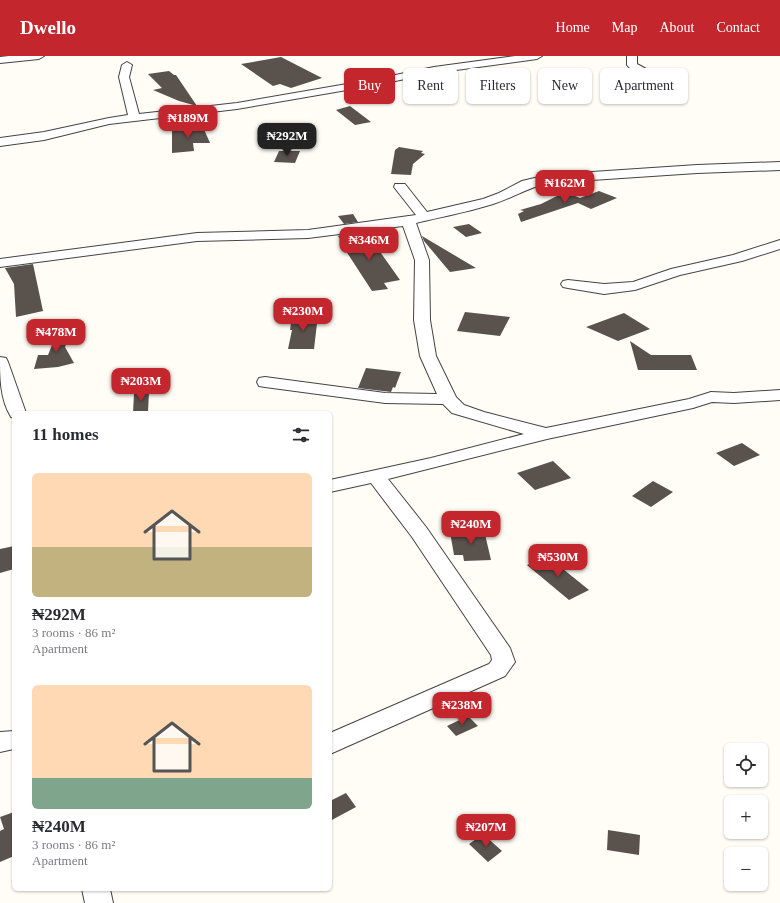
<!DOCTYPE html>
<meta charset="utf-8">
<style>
body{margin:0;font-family:"Times New Roman",serif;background:#f7f7f7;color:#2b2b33;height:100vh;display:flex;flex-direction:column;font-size:15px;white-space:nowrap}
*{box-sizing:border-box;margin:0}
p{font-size:13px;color:#7c7c81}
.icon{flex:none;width:22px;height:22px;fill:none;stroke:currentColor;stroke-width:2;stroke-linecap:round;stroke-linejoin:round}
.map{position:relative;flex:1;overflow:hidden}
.details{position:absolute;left:12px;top:355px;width:320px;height:480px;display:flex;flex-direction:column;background:#fff;border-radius:6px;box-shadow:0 1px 3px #0004}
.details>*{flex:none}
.hud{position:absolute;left:344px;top:12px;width:376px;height:36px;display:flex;gap:8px}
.fabs{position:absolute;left:724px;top:687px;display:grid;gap:8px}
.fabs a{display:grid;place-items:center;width:44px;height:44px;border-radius:6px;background:#fff;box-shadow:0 1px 3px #0004;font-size:20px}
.price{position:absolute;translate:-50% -34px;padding:0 9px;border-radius:8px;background:#c4262e;color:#fff;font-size:13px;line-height:26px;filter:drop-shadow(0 1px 2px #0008)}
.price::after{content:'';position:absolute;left:50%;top:24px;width:12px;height:9px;margin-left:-6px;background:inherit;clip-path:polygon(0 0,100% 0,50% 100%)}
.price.selected{background:#222;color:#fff}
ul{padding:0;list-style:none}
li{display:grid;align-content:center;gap:8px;height:212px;padding:0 20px}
li span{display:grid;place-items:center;height:124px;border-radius:6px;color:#555}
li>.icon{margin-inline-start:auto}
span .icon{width:72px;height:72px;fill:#fffc;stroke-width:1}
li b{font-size:17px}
h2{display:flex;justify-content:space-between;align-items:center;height:48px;padding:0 20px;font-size:17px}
.tag{padding:0 14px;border-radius:6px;background:#fff;box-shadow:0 1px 3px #0004;font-size:14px;line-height:36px}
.tag.selected{background:#c4262e;color:#fff}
header{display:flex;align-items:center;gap:24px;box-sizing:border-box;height:56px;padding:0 20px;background:#c4262e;color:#fff}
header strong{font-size:19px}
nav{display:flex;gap:22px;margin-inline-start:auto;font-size:14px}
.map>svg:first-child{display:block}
.building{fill:#5a524d}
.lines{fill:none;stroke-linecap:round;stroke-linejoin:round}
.street-casing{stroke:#444;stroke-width:2}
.street{fill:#fff;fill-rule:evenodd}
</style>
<header>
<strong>Dwello</strong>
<nav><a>Home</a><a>Map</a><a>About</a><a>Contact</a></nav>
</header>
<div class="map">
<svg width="780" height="847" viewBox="0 0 780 847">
<rect width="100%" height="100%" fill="#fffdf5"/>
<path class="building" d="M 281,1 L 322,22 L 291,32 L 280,28 L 273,30 L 241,8 Z
M 169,15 L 174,19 L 176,19 L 197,50 L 179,45 L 153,34 L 162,32 L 148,18 Z
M 350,50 L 371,66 L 355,69 L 336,54 Z
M 203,71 L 210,87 L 193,87 L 194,95 L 172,97 L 172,74 Z
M 399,91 L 423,95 L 421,97 L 425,98 L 413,108 L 411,119 L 391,118 L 395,94 Z
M 279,95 L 300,95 L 295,107 L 274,106 Z
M 599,135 L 617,142 L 591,153 L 578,147 L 521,166 L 518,158 L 524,155 L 520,154 L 541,148 L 565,136 L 580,142 Z
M 353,158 L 358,166 L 344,168 L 338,160 Z
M 469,168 L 482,177 L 466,181 L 453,171 Z
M 366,176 L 400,224 L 384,227 L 388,233 L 372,235 L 344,192 L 347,192 L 338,180 Z
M 422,180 L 476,212 L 450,216 L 424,185 Z
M 33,208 L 43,255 L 16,261 L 14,228 L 5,212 Z
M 465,256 L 510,261 L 500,280 L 457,275 Z
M 624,257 L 650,273 L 618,285 L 586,271 Z
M 292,259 L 318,259 L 314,293 L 288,293 L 292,274 L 290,274 Z
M 58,274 L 72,274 L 65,291 L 74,307 L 58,311 L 34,313 L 38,299 L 48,299 Z
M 630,285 L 651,299 L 691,299 L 697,314 L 638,314 Z
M 366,312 L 401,316 L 395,332 L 393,331 L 391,336 L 358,332 Z
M 149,336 L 148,356 L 133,357 L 134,337 Z
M 742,387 L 760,399 L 734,410 L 716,397 Z
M 553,405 L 571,422 L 535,434 L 517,417 Z
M 653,425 L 673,436 L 651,451 L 632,440 Z
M 484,474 L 491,504 L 464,505 L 463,499 L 454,499 L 450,476 Z
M 14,490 L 14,513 L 0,517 L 0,493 Z
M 547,500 L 589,534 L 569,544 L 527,509 Z
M 468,660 L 478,670 L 456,680 L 447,670 Z
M 346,737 L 356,751 L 330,765 L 330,745 Z
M 14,756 L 14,800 L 0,806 L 0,775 L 4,773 L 0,761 Z
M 608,774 L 640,779 L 639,799 L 607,794 Z
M 483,778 L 502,795 L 488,806 L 469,788 Z"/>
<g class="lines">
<defs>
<path id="street" d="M 9,0 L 44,0 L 39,3 L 0,7 L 0,1 Z
M 515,0 L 542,0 L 537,3 L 434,17 L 376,29 L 237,53 L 109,68 L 44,84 L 0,90 L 0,82 L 44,76 L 109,62 L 128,59 L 119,21 L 122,9 L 127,6 L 132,9 L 129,21 L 139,58 L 237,47 L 376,23 L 434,11 Z
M 627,0 L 637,0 L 637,8 L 648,14 L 665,17 L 666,19 C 658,28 633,17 627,9 Z
M 780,106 L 780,114 L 697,117 L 547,127 C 528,132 512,142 493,148 C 468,156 440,161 416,167 L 429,204 L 430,264 L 436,300 L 456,341 L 464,349 L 484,356 L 546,372 L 689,343 L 711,336 L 734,337 L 780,334 L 780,344 L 734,347 L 712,346 L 693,352 L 547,383 L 388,423 L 426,471 L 510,592 L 515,606 L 505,620 L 330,698 L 330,677 L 489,608 L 492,604 L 491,599 L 412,481 L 371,427 L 330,436 L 330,424 L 431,402 L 524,378 L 452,357 L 443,348 L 385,347 L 265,331 L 259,330 L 257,326 L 259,322 L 265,321 L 385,337 L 437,338 L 420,300 L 414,264 L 415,204 L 403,170 L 308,182 L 197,185 L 0,211 L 0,203 L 197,177 L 308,174 L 416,159 L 394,131 L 395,128 L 405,128 L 427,156 L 483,143 L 499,137 L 522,125 L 547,119 L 697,109 Z
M 780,184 L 780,193 L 742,205 L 680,219 L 635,234 L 604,238 L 568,232 L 563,231 L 561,228 L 563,225 L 568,224 L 604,228 L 633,226 L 671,213 L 733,199 Z
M 0,301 L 6,302 L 8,306 L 26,357 L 14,357 L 14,362 L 11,361 C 0,343 0,321 0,301 Z
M 14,675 L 14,693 L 0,696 L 0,676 Z
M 82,833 L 110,833 L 113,847 L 85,847 Z"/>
</defs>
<use href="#street" class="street-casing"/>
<use href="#street" class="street"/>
</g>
</svg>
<div class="fabs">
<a><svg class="icon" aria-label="locate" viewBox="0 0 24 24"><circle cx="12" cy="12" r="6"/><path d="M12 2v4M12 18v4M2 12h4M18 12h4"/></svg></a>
<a>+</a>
<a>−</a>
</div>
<b class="price" style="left:188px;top:83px">₦189M</b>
<b class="price selected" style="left:287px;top:101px">₦292M</b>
<b class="price" style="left:565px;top:148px">₦162M</b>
<b class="price" style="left:369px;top:205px">₦346M</b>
<b class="price" style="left:303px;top:276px">₦230M</b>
<b class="price" style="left:56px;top:297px">₦478M</b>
<b class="price" style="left:141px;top:346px">₦203M</b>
<b class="price" style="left:471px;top:489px">₦240M</b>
<b class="price" style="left:558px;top:522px">₦530M</b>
<b class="price" style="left:462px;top:670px">₦238M</b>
<b class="price" style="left:486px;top:792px">₦207M</b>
<div class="hud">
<a class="tag selected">Buy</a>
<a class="tag">Rent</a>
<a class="tag">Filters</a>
<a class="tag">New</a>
<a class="tag">Apartment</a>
</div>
<section class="details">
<h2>11 homes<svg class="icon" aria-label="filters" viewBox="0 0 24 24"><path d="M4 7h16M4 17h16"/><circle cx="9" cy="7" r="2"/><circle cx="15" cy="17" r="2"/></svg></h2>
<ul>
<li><span style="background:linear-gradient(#ffd9b3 60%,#c2b280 0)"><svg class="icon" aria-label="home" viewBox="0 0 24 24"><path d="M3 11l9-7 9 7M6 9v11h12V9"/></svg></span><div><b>₦292M</b><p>3 rooms · 86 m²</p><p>Apartment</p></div></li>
<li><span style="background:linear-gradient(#ffd9b3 75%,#7fa58c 0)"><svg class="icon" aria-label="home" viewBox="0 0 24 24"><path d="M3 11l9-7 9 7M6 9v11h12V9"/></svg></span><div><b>₦240M</b><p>3 rooms · 86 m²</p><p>Apartment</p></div></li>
</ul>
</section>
</div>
